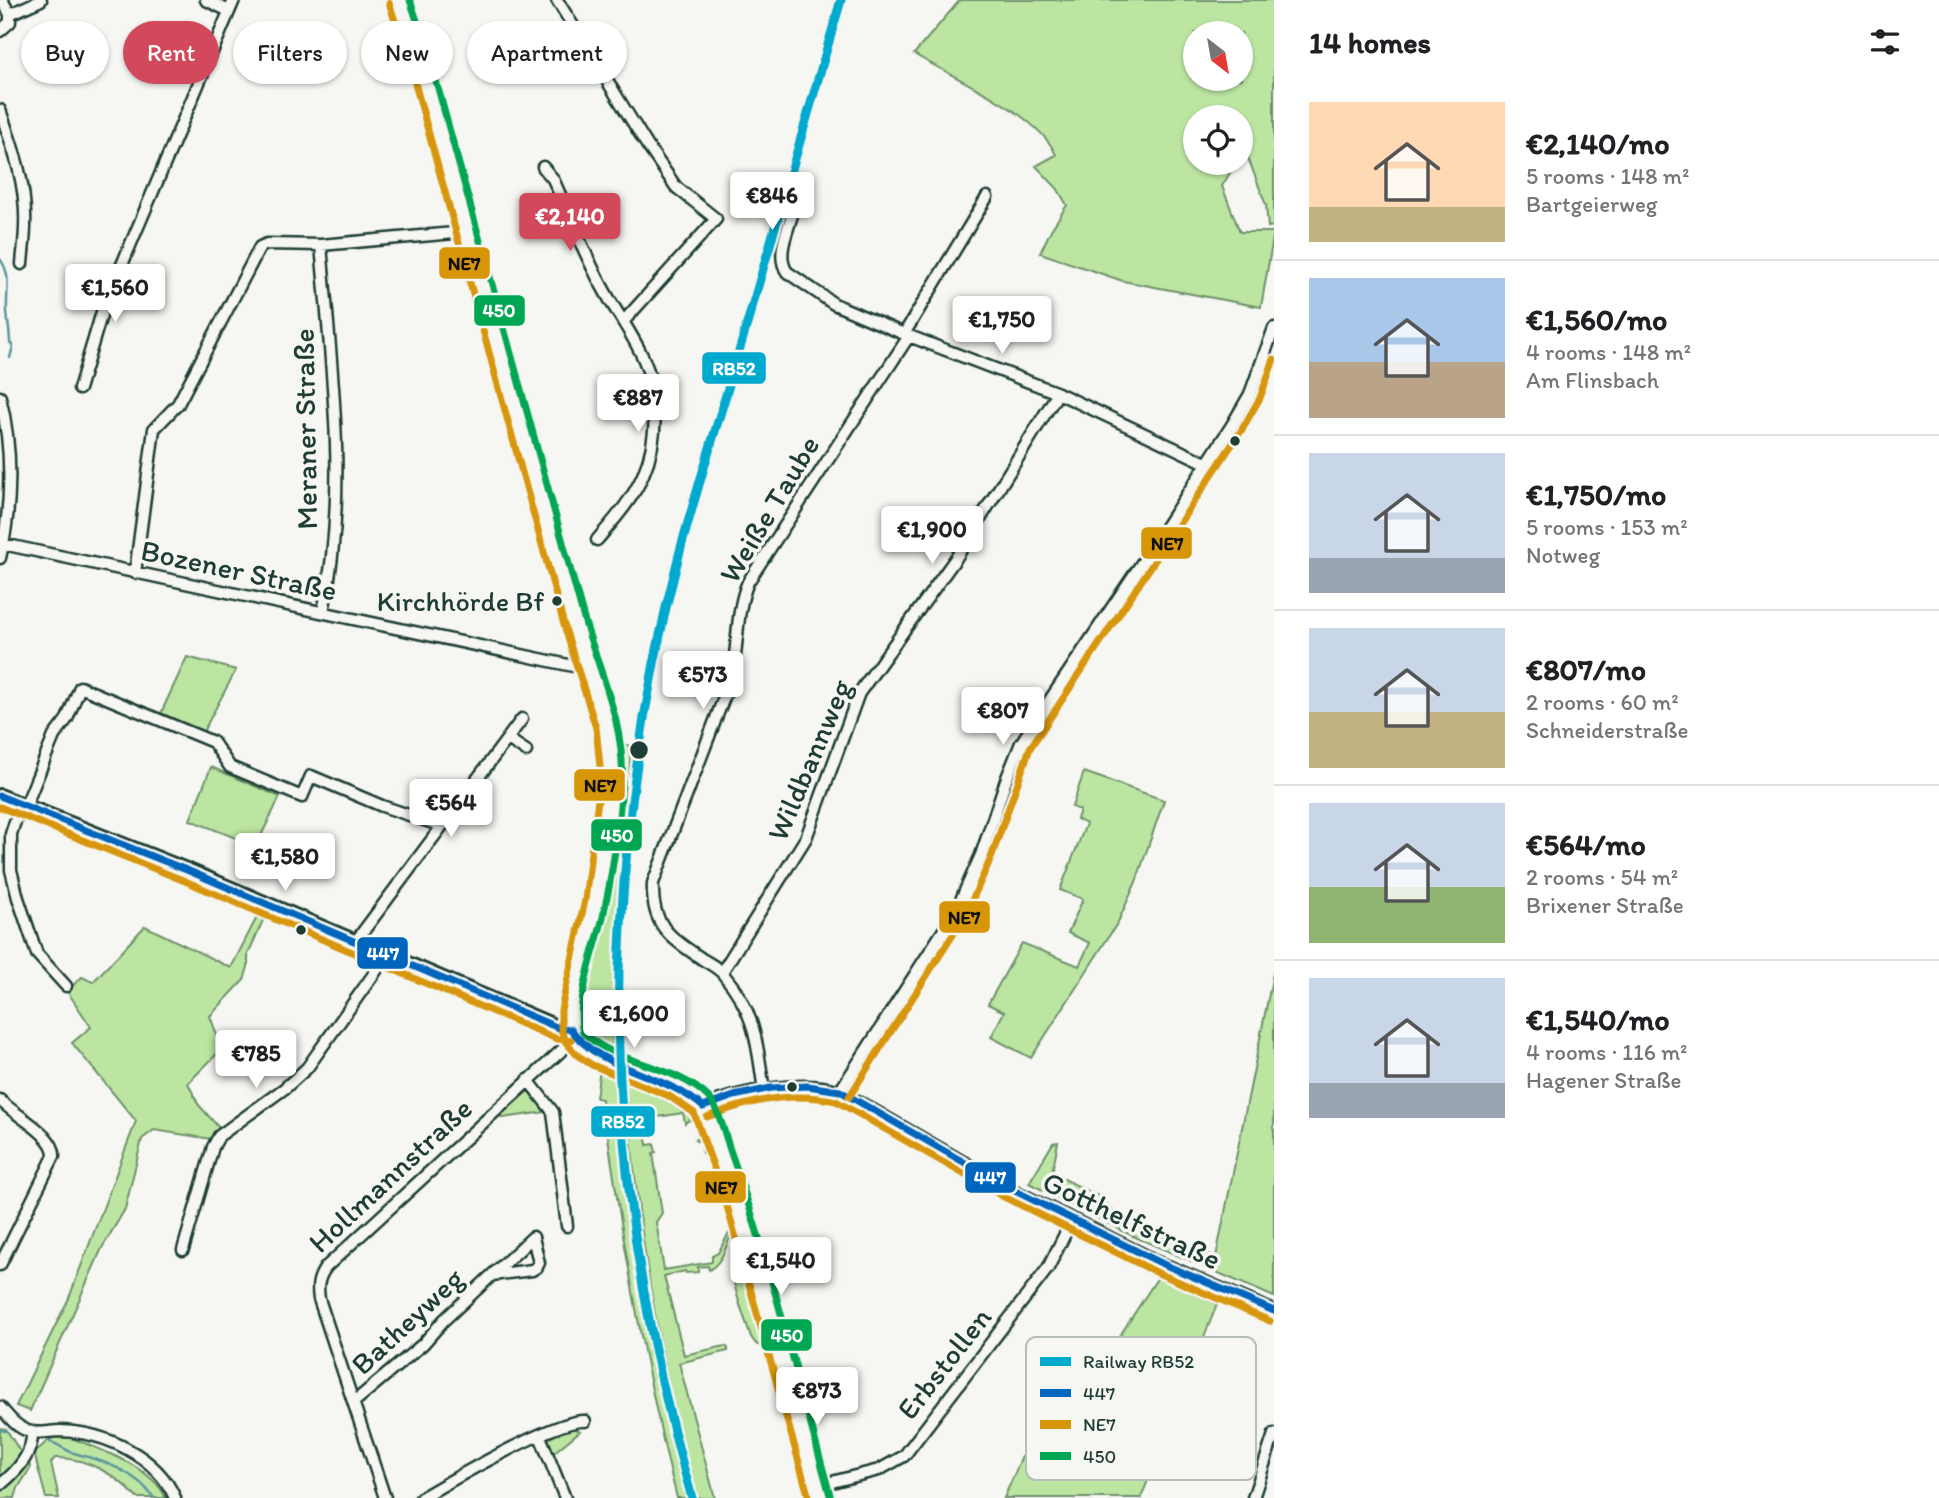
<!DOCTYPE html>
<meta charset="utf-8">
<style>
body{margin:0;font-family:Itim,sans-serif;background:#f2f2f2;color:#202124;height:100vh;display:flex;flex-direction:column;font-size:26px;white-space:nowrap}
*{box-sizing:border-box;margin:0}
p{font-size:23px;color:#757577}
.icon{flex:none;width:38px;height:38px;fill:none;stroke:currentColor;stroke-width:2;stroke-linecap:round;stroke-linejoin:round}
.map{position:relative;flex:1;overflow:hidden}
.side{display:flex;flex-direction:column;background:#fff;width:665px}
.side>*{flex:none}
.guide{position:absolute;left:21px;top:21px;width:665px;height:63px;display:flex;gap:14px}
.needle{width:46px;rotate:149deg}
.controls{position:absolute;left:1183px;top:21px;display:grid;gap:14px}
.controls a{display:grid;place-items:center;width:70px;height:70px;border-radius:50%;background:#fff;box-shadow:0 2px 5px #0004;font-size:35px}
.price{position:absolute;translate:-50% -60px;padding:0 16px;border-radius:7px;background:#fff;color:#222;font-size:23px;line-height:46px;filter:drop-shadow(0 2px 4px #0008)}
.price::after{content:'';position:absolute;left:50%;top:42px;width:21px;height:16px;margin-left:-10px;background:inherit;clip-path:polygon(0 0,100% 0,50% 100%)}
.price.active{background:#d1495b;color:#fff}
ul{padding:0;list-style:none}
li{display:flex;align-items:center;gap:21px;height:175px;padding:0 35px}
li+li{border-top:2px solid #e0e0e0}
li span{display:grid;place-items:center;flex:none;width:196px;height:140px;border-radius:0px;color:#555}
li>.icon{margin-inline-start:auto}
span .icon{width:84px;height:84px;fill:#fffc;stroke-width:1}
li b{font-size:30px}
h2{display:flex;justify-content:space-between;align-items:center;height:84px;padding:0 35px;font-size:30px}
.chip{padding:0 24px;border-radius:32px;background:#fff;box-shadow:0 2px 5px #0004;font-size:24px;line-height:63px}
.chip.active{background:#d1495b;color:#fff}
main{display:flex;flex:1;min-height:0}
.map>svg:first-child{display:block}
.green{fill:#bce5a2;stroke:#6e916b;stroke-width:2;fill-rule:evenodd}
.lines{fill:none;stroke-linecap:round;stroke-linejoin:round}
.stream{stroke:#5d969f;stroke-width:2.5}
.minor-casing{stroke:#1f3d34;stroke-width:15}
.tertiary-casing{stroke:#1f3d34;stroke-width:18}
.secondary-casing{stroke:#1f3d34;stroke-width:19}
.minor{stroke:#f6f6f2;stroke-width:10}
.tertiary{stroke:#f6f6f2;stroke-width:12}
.secondary{stroke:#f6f6f2;stroke-width:14}
.bus-1-casing{stroke:#f6f6f2;stroke-width:12}
.bus-2-casing{stroke:#f6f6f2;stroke-width:12}
.bus-3-casing{stroke:#f6f6f2;stroke-width:12}
.bus-1{stroke:#0065bd;stroke-width:7}
.bus-2{stroke:#d79608;stroke-width:7}
.bus-3{stroke:#00a651;stroke-width:7}
.rail-1-casing{stroke:#f6f6f2;stroke-width:14}
.rail-1{stroke:#00a9ce;stroke-width:9}
.bus-dot{fill:#1f3d34;stroke:#f6f6f2;stroke-width:2.5}
.labels{text-anchor:middle;dominant-baseline:central;stroke-width:7;stroke-linejoin:round;paint-order:stroke}
.bus-label{font-size:28px;fill:#1f3d34;stroke:#f6f6f2;text-anchor:end}
.street-label{font-size:30px;fill:#1f3d34;stroke:#f6f6f2}
.key{fill:#f6f6f2;stroke:#b6beb9;stroke-width:2}
.key-label{font-size:19px;fill:#1f3d34}
.line-badge{stroke:#f6f6f2;stroke-width:2.5}
.badge-label{font-size:19px;text-anchor:middle;font-weight:bold;fill:#fff}
.pale-badge-label{font-size:19px;text-anchor:middle;font-weight:bold;fill:#111}
</style>
<main>
<div class="map">
<svg width="1274" height="1498" viewBox="0 0 1274 1498">
<rect width="100%" height="100%" fill="#f6f6f2"/>
<filter id="ink" filterUnits="userSpaceOnUse"><feTurbulence type="fractalNoise" baseFrequency=".0143" numOctaves="2"/><feDisplacementMap in="SourceGraphic" scale="14" xChannelSelector="R" yChannelSelector="G"/><feConvolveMatrix kernelMatrix="1 2 1 2 8 2 1 2 1" color-interpolation-filters="sRGB"/></filter>
<g filter="url(#ink)">
<path class="green" d="M 960,0 L 1274,0 L 1274,226 L 1268,227 L 1266,205 L 1245,150 L 1241,156 L 1241,117 L 1195,117 L 1195,163 L 1236,163 L 1222,186 L 1240,232 L 1274,232 L 1261,307 L 1123,281 L 1040,253 L 1051,230 L 1067,205 L 1057,188 L 1036,166 L 1056,155 C 1039,113 953,78 914,54 ZM 1241,33 L 1241,79 L 1195,79 L 1195,33 Z
M 187,657 L 236,670 L 203,732 L 161,713 Z
M 616,740 L 632,747 C 619,848 613,949 612,1050 L 599,1041 L 593,1031 L 581,1001 L 604,892 L 620,768 Z
M 211,767 L 280,797 L 256,846 L 190,820 Z
M 1084,772 L 1164,800 L 1136,882 L 1118,922 L 1031,1058 L 991,1037 L 1004,1012 L 988,1004 L 1022,943 L 1079,966 L 1090,943 L 1068,933 L 1083,899 L 1060,890 L 1086,824 L 1077,819 L 1080,810 L 1072,807 Z
M 259,913 L 265,916 L 248,954 L 248,967 L 244,980 L 210,1016 L 222,1049 L 188,1083 L 198,1104 L 220,1129 L 211,1139 L 154,1130 L 142,1139 L 125,1209 L 102,1248 L 30,1411 L 16,1406 L 69,1298 L 136,1121 L 72,1043 L 91,1027 L 67,991 L 82,977 L 93,982 L 145,926 L 231,968 Z
M 1274,969 L 1274,1297 L 1133,1236 L 1029,1183 L 1053,1143 L 1058,1142 L 1052,1173 L 1102,1198 L 1122,1222 L 1216,1257 Z
M 600,1068 L 614,1072 C 626,1215 645,1360 687,1498 L 677,1498 C 645,1372 623,1245 605,1116 L 603,1116 L 602,1099 L 596,1098 Z
M 625,1075 C 636,1079 645,1085 655,1091 C 686,1107 697,1118 706,1152 L 702,1153 L 701,1140 L 696,1141 L 695,1139 L 701,1134 L 691,1119 L 685,1123 L 683,1113 L 651,1118 L 651,1125 L 644,1126 L 647,1145 L 654,1144 L 656,1152 L 653,1153 L 662,1213 L 656,1222 L 664,1270 L 712,1262 L 712,1256 L 718,1253 L 730,1231 L 731,1234 C 726,1247 722,1263 709,1270 L 708,1266 L 698,1267 L 698,1272 L 686,1273 L 685,1271 L 664,1276 L 684,1355 L 725,1346 L 728,1348 L 728,1351 L 679,1363 L 715,1498 L 697,1498 C 657,1357 637,1221 625,1075 Z
M 528,1091 L 541,1103 L 546,1112 L 502,1118 L 502,1114 Z
M 735,1248 L 738,1252 L 766,1349 L 756,1344 L 751,1337 C 743,1312 725,1272 735,1248 Z
M 1158,1277 L 1217,1304 L 1141,1498 L 1004,1498 L 1024,1452 L 1086,1388 Z
M 571,1427 L 580,1431 L 552,1454 L 548,1439 Z
M 0,1428 L 6,1429 L 21,1453 L 16,1463 L 0,1483 Z
M 64,1435 C 96,1448 151,1465 166,1498 L 137,1498 C 117,1475 86,1457 55,1458 L 51,1463 L 59,1498 L 46,1498 L 34,1453 L 50,1439 Z
M 26,1461 L 31,1467 L 18,1488 L 15,1498 L 0,1498 L 0,1491 Z"/>
<g class="lines">
<path class="stream" d="M 0,259 C 12,275 6,291 7,309 C 7,320 10,331 10,343 L 13,346 L 10,358
M 0,1430 L 7,1431
M 50,1442 C 59,1444 66,1451 74,1453 C 104,1461 135,1471 154,1498"/>
<defs>
<path id="minor" d="M 2,0 L 10,14
M 206,0 L 229,11
M 557,0 L 647,145 L 676,187 L 716,219 L 623,322
M 10,14 L 41,0
M 0,31 L 10,22 L 10,14
M 0,110 C 13,147 27,186 25,226 C 25,238 23,251 22,264
M 543,167 L 553,179 C 569,214 583,252 602,286 C 615,311 633,334 644,360 C 659,394 658,441 643,475 C 633,499 614,520 597,540
M 792,215 C 787,233 776,256 787,272 L 834,304 L 904,334 L 1058,393 L 1208,464
M 321,245 C 331,366 349,492 323,612
M 904,334 L 987,197
M 79,389 L 102,312 L 234,0
M 0,397 C 13,448 12,507 0,558
M 3,544 L 587,669
M 135,573 L 154,429 L 178,404 L 260,247 L 267,244 L 321,245 L 465,232
M 508,739 L 526,751
M 21,803 L 11,834 L 11,870 L 18,898 L 37,954 L 66,986
M 26,805 L 54,736 L 67,719 L 80,687 L 213,742 L 230,767 L 302,797 L 311,776 L 382,806 L 442,826
M 356,941 L 522,719
M 722,972 L 806,838 L 859,693 L 956,558 L 1058,393
M 528,1080 L 553,1112 L 567,1226
M 764,1091 C 757,1044 756,1013 724,975 C 719,968 710,964 702,959 C 670,937 651,926 653,883 L 731,679 C 739,646 735,613 748,582 L 909,336
M 840,1091 L 956,911 L 981,855 L 1006,780 L 1021,743 L 1162,533 L 1232,425 L 1250,394 L 1274,328
M 0,1100 C 14,1115 56,1135 54,1156 L 0,1265
M 703,1107 C 738,1091 803,1079 840,1091 L 1007,1187 L 1163,1264 L 1274,1311
M 183,1250 L 213,1147 L 219,1136 L 285,1088 L 307,1068 L 388,954
M 354,1402 L 423,1344 L 444,1320 L 492,1275 L 532,1270 L 537,1267 L 539,1263 L 533,1237 L 492,1275
M 0,1407 C 8,1416 16,1427 28,1431 C 38,1435 49,1431 60,1431 C 105,1432 157,1456 175,1498
M 540,1436 L 565,1498
M 0,1485 C 15,1473 33,1454 32,1433
M 816,1486 L 879,1470 L 904,1456 L 1048,1268 L 1072,1220
M 385,1498 L 319,1299 C 317,1286 318,1278 326,1267 L 574,1039
M 421,1498 C 450,1481 558,1418 585,1421
M 1253,1498 L 1274,1434"/>
<path id="tertiary" d="M 0,796 L 189,871 L 561,1029 L 571,1029"/>
<path id="secondary" d="M 399,0 L 420,62 L 574,622 C 587,667 608,714 611,760 C 613,781 609,803 606,823 C 602,850 599,876 595,902 C 591,928 562,1018 574,1037 C 592,1066 675,1074 703,1107 L 735,1196 L 820,1498"/>
</defs>
<use href="#minor" class="minor-casing"/>
<use href="#tertiary" class="tertiary-casing"/>
<use href="#secondary" class="secondary-casing"/>
<use href="#minor" class="minor"/>
<use href="#tertiary" class="tertiary"/>
<use href="#secondary" class="secondary"/>
<defs>
<path id="bus-1" d="M 0,796 L 189,871 L 561,1029 L 571,1029
M 571,1029 C 599,1071 664,1072 703,1107
M 703,1107 L 734,1096 L 771,1088 L 808,1086 L 840,1091 L 1007,1187 L 1163,1264 L 1274,1311"/>
<path id="bus-2" d="M 389,3 L 410,65 L 564,625 L 596,728 L 601,776 L 585,900 L 561,1010 L 561,1028 L 564,1040 L 577,1055 L 592,1065 L 669,1096 L 694,1113 L 725,1199 L 809,1498
M 0,807 L 185,881 L 557,1039 L 571,1040
M 849,1097 L 965,916 L 991,858 L 1030,748 L 1241,431 L 1260,398 L 1274,359
M 707,1117 C 747,1101 793,1091 836,1101 L 1002,1196 L 1158,1273 L 1270,1321"/>
<path id="bus-3" d="M 410,0 L 430,59 L 584,619 C 600,673 626,727 622,785 C 619,825 612,877 603,917 C 596,948 575,1000 583,1032 C 617,1066 675,1063 709,1098 C 719,1108 726,1139 731,1153 C 771,1264 798,1381 830,1495"/>
</defs>
<use href="#bus-1" class="bus-1-casing"/>
<use href="#bus-2" class="bus-2-casing"/>
<use href="#bus-3" class="bus-3-casing"/>
<use href="#bus-1" class="bus-1"/>
<use href="#bus-2" class="bus-2"/>
<use href="#bus-3" class="bus-3"/>
<defs>
<path id="rail-1" d="M 692,1498 C 639,1313 609,1120 621,927 C 628,802 647,676 679,555 C 697,488 718,422 738,355 C 772,237 807,118 841,0"/>
</defs>
<use href="#rail-1" class="rail-1-casing"/>
<use href="#rail-1" class="rail-1"/>
</g>
</g>
<g class="bus-dot">
<circle cx="1235" cy="441" r="6"/>
<circle cx="557" cy="601" r="6"/>
<circle cx="639" cy="750" r="10"/>
<circle cx="301" cy="930" r="6"/>
<circle cx="792" cy="1087" r="6"/>
</g>
<g class="labels">
<g class="bus-label">
<text x="544" y="601">Kirchhörde Bf</text>
</g>
<g class="street-label">
<text transform="translate(305 429) rotate(-91)">Meraner Straße</text>
<text transform="translate(769 509) rotate(-59)">Weiße Taube</text>
<text transform="translate(239 570) rotate(12)">Bozener Straße</text>
<text transform="translate(809 760) rotate(-67)">Wildbannweg</text>
<text transform="translate(390 1175) rotate(-43)">Hollmannstraße</text>
<text transform="translate(1132 1220) rotate(25)">Gotthelfstraße</text>
<text transform="translate(407 1321) rotate(-43)">Batheyweg</text>
<text transform="translate(944 1363) rotate(-52)">Erbstollen</text>
</g>
</g>
<rect x="1026" y="1337" width="230" height="143" rx="10" class="key"/>
<rect x="1040" y="1357" width="31" height="9" fill="#00a9ce"/>
<rect x="1040" y="1389" width="31" height="8" fill="#0065bd"/>
<rect x="1040" y="1420" width="31" height="9" fill="#d79608"/>
<rect x="1040" y="1452" width="31" height="8" fill="#00a651"/>
<g class="key-label">
<text x="1083" y="1368">Railway RB52</text>
<text x="1083" y="1400">447</text>
<text x="1083" y="1431">NE7</text>
<text x="1083" y="1463">450</text>
</g>
<g class="line-badge">
<rect x="438" y="246" width="53" height="34" rx="7" fill="#d79608"/>
<rect x="473" y="294" width="53" height="33" rx="7" fill="#00a651"/>
<rect x="701" y="351" width="66" height="34" rx="7" fill="#00a9ce"/>
<rect x="1140" y="526" width="53" height="34" rx="7" fill="#d79608"/>
<rect x="573" y="768" width="53" height="34" rx="7" fill="#d79608"/>
<rect x="590" y="818" width="53" height="34" rx="7" fill="#00a651"/>
<rect x="938" y="900" width="53" height="34" rx="7" fill="#d79608"/>
<rect x="356" y="936" width="53" height="34" rx="7" fill="#0065bd"/>
<rect x="590" y="1105" width="66" height="33" rx="7" fill="#00a9ce"/>
<rect x="964" y="1161" width="53" height="33" rx="7" fill="#0065bd"/>
<rect x="694" y="1170" width="53" height="34" rx="7" fill="#d79608"/>
<rect x="760" y="1318" width="53" height="34" rx="7" fill="#00a651"/>
</g>
<g class="badge-label">
<text x="499" y="317">450</text>
<text x="734" y="375">RB52</text>
<text x="617" y="842">450</text>
<text x="383" y="960">447</text>
<text x="623" y="1128">RB52</text>
<text x="990" y="1184">447</text>
<text x="787" y="1342">450</text>
</g>
<g class="pale-badge-label">
<text x="464" y="270">NE7</text>
<text x="1167" y="550">NE7</text>
<text x="600" y="792">NE7</text>
<text x="964" y="924">NE7</text>
<text x="721" y="1194">NE7</text>
</g>
</svg>
<div class="controls">
<a><svg class="needle" viewBox="-14 -14 28 28"><path d="M0-13l5 13h-10z" fill="#e53935"/><path d="M0 13l5-13h-10z" fill="#757577"/></svg></a>
<a><svg class="icon" aria-label="locate" viewBox="0 0 24 24"><circle cx="12" cy="12" r="6"/><path d="M12 2v4M12 18v4M2 12h4M18 12h4"/></svg></a>
</div>
<b class="price" style="left:772px;top:232px">€846</b>
<b class="price active" style="left:570px;top:253px">€2,140</b>
<b class="price" style="left:115px;top:324px">€1,560</b>
<b class="price" style="left:1002px;top:356px">€1,750</b>
<b class="price" style="left:638px;top:434px">€887</b>
<b class="price" style="left:932px;top:566px">€1,900</b>
<b class="price" style="left:703px;top:711px">€573</b>
<b class="price" style="left:1003px;top:747px">€807</b>
<b class="price" style="left:451px;top:839px">€564</b>
<b class="price" style="left:285px;top:893px">€1,580</b>
<b class="price" style="left:634px;top:1050px">€1,600</b>
<b class="price" style="left:256px;top:1090px">€785</b>
<b class="price" style="left:781px;top:1297px">€1,540</b>
<b class="price" style="left:817px;top:1427px">€873</b>
<div class="guide">
<a class="chip">Buy</a>
<a class="chip active">Rent</a>
<a class="chip">Filters</a>
<a class="chip">New</a>
<a class="chip">Apartment</a>
</div>
</div>
<section class="side">
<h2>14 homes<svg class="icon" aria-label="filters" viewBox="0 0 24 24"><path d="M4 7h16M4 17h16"/><circle cx="9" cy="7" r="2"/><circle cx="15" cy="17" r="2"/></svg></h2>
<ul>
<li><span style="background:linear-gradient(#ffd9b3 75%,#c2b280 0)"><svg class="icon" aria-label="home" viewBox="0 0 24 24"><path d="M3 11l9-7 9 7M6 9v11h12V9"/></svg></span><div><b>€2,140/mo</b><p>5 rooms · 148 m²</p><p>Bartgeierweg</p></div></li>
<li><span style="background:linear-gradient(#a9c7e8 60%,#b9a48a 0)"><svg class="icon" aria-label="home" viewBox="0 0 24 24"><path d="M3 11l9-7 9 7M6 9v11h12V9"/></svg></span><div><b>€1,560/mo</b><p>4 rooms · 148 m²</p><p>Am Flinsbach</p></div></li>
<li><span style="background:linear-gradient(#c9d6e8 75%,#9aa5b1 0)"><svg class="icon" aria-label="home" viewBox="0 0 24 24"><path d="M3 11l9-7 9 7M6 9v11h12V9"/></svg></span><div><b>€1,750/mo</b><p>5 rooms · 153 m²</p><p>Notweg</p></div></li>
<li><span style="background:linear-gradient(#c9d6e8 60%,#c2b280 0)"><svg class="icon" aria-label="home" viewBox="0 0 24 24"><path d="M3 11l9-7 9 7M6 9v11h12V9"/></svg></span><div><b>€807/mo</b><p>2 rooms · 60 m²</p><p>Schneiderstraße</p></div></li>
<li><span style="background:linear-gradient(#c9d6e8 60%,#8fb573 0)"><svg class="icon" aria-label="home" viewBox="0 0 24 24"><path d="M3 11l9-7 9 7M6 9v11h12V9"/></svg></span><div><b>€564/mo</b><p>2 rooms · 54 m²</p><p>Brixener Straße</p></div></li>
<li><span style="background:linear-gradient(#c9d6e8 75%,#9aa5b1 0)"><svg class="icon" aria-label="home" viewBox="0 0 24 24"><path d="M3 11l9-7 9 7M6 9v11h12V9"/></svg></span><div><b>€1,540/mo</b><p>4 rooms · 116 m²</p><p>Hagener Straße</p></div></li>
</ul>
</section>
</main>
